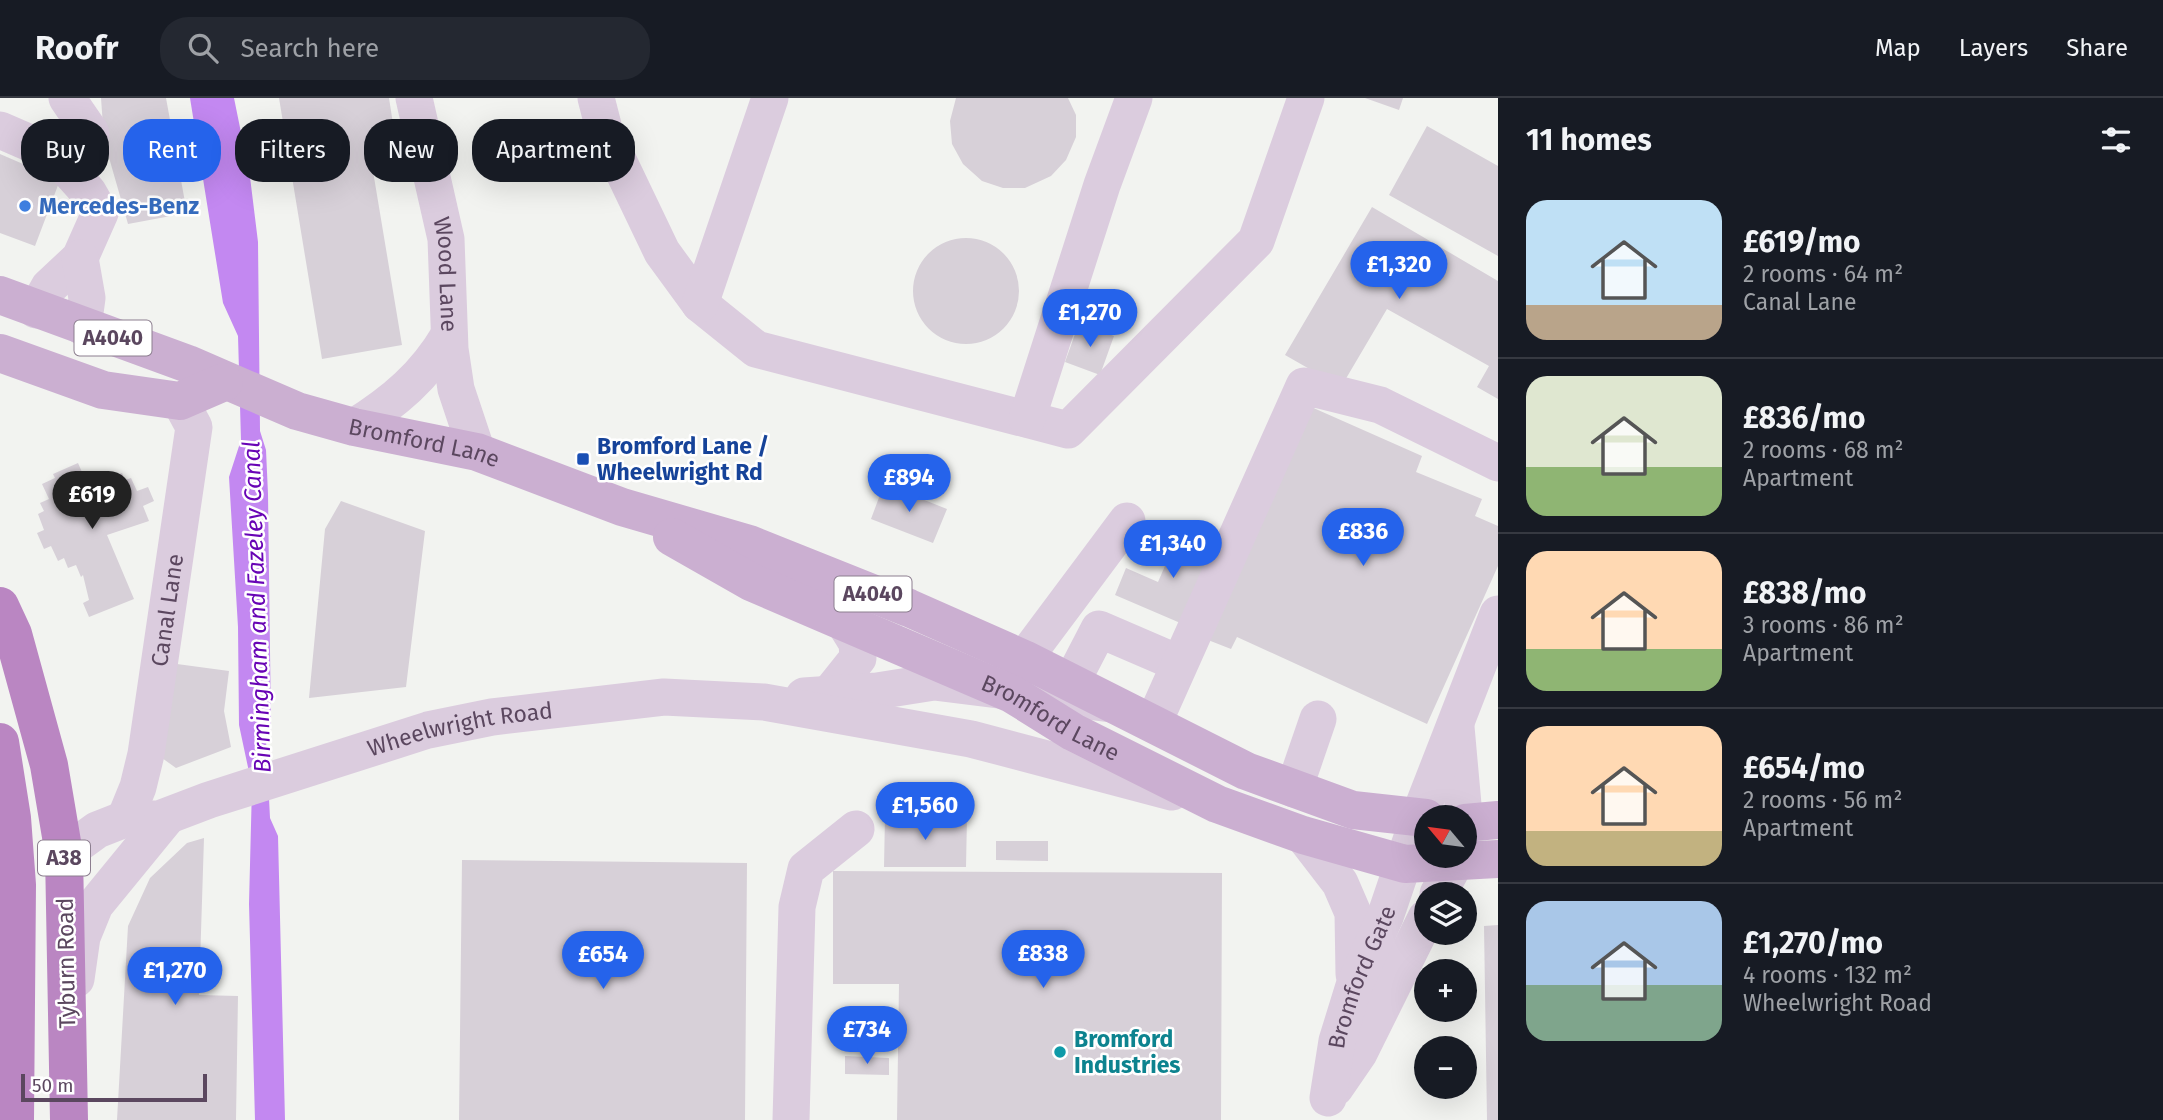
<!DOCTYPE html>
<meta charset="utf-8">
<style>
body{margin:0;font-family:"Fira Sans",sans-serif;background:#242831;color:#f1f3f6;height:100vh;display:flex;flex-direction:column;font-size:26px;white-space:nowrap}
*{box-sizing:border-box;margin:0}
p{font-size:23px;color:#9ea1a6}
.icon{flex:none;width:38px;height:38px;fill:none;stroke:currentColor;stroke-width:2;stroke-linecap:round;stroke-linejoin:round}
.map{position:relative;flex:1;overflow:hidden}
.sheet{display:flex;flex-direction:column;background:#171b24;width:665px}
.sheet>*{flex:none}
.hud{position:absolute;left:21px;top:21px;width:665px;height:63px;display:flex;gap:14px}
.needle{width:46px;rotate:299deg}
.buttons{position:absolute;left:1414px;top:707px;display:grid;gap:14px}
.buttons a{display:grid;place-items:center;width:63px;height:63px;border-radius:50%;background:#171b24;box-shadow:0 7px 28px #0002;font-size:35px}
.scale{position:absolute;left:21px;bottom:18px;width:186px;box-sizing:border-box;padding-left:7px;border:4px solid #5b475f;border-top:0;font-size:19px;line-height:24px;white-space:nowrap;color:#5b475f;-webkit-text-stroke:5px #fff;paint-order:stroke}
.price{position:absolute;translate:-50% -60px;padding:0 16px;border-radius:24px;background:#2563eb;color:#fff;font-size:23px;line-height:46px;filter:drop-shadow(0 2px 4px #0008)}
.price::after{content:'';position:absolute;left:50%;top:42px;width:21px;height:16px;margin-left:-10px;background:inherit;clip-path:polygon(0 0,100% 0,50% 100%)}
.price.selected{background:#222;color:#fff}
ul{padding:0;list-style:none}
li{display:flex;align-items:center;gap:21px;height:175px;padding:0 28px}
li+li{border-top:2px solid #363941}
li span{display:grid;place-items:center;flex:none;width:196px;height:140px;border-radius:21px;color:#555}
li>.icon{margin-inline-start:auto}
span .icon{width:84px;height:84px;fill:#fffc;stroke-width:1}
li b{font-size:30px}
h2{display:flex;justify-content:space-between;align-items:center;height:84px;padding:0 28px;font-size:30px}
.chip{padding:0 24px;border-radius:28px;background:#171b24;box-shadow:0 7px 28px #0002;font-size:24px;line-height:63px}
.chip.selected{background:#2563eb;color:#fff}
header{display:flex;align-items:center;gap:42px;box-sizing:border-box;height:98px;padding:0 35px;background:#171b24;border-bottom:2px solid #363941}
header strong{font-size:33px}
nav{display:flex;gap:38px;margin-inline-start:auto;font-size:24px}
.search{width:490px;height:63px;background:#242831;display:flex;align-items:center;gap:18px;box-sizing:border-box;padding:0 24px;border-radius:28px;color:#9ea1a6;font-size:26px}
main{display:flex;flex:1;min-height:0}
.map>svg:first-child{display:block}
.water{fill:#c388f1}
.building{fill:#d7d0d8}
.lines{fill:none;stroke-linecap:round;stroke-linejoin:round}
.minor{stroke:#dbccde;stroke-width:37}
.major{stroke:#cbafd1;stroke-width:38}
.highway{stroke:#ba86c2;stroke-width:38}
.shop-dot{fill:#3f7fe0;stroke:#fff;stroke-width:2.5}
.transit-dot{fill:#1a4fb4;stroke:#fff;stroke-width:2.5}
.culture-dot{fill:#0f9aa8;stroke:#fff;stroke-width:2.5}
.labels{text-anchor:middle;dominant-baseline:central;stroke-width:5;stroke-linejoin:round;paint-order:stroke}
.shield{fill:#fff;stroke:#8c7e8f;stroke-width:2}
.shield-label{font-size:21px;font-weight:bold;fill:#5b475f}
.shop-label{font-size:23px;font-weight:bold;fill:#366cbe;stroke:#fff;text-anchor:start}
.street-label{font-size:23px;fill:#5b475f;stroke:#fff}
.transit-label{font-size:23px;font-weight:bold;fill:#164399;stroke:#fff;text-anchor:start}
.culture-label{font-size:23px;font-weight:bold;fill:#0d838f;stroke:#fff;text-anchor:start}
.water-label{font-size:24px;font-style:italic;fill:#6804b5;stroke:#fff}
</style>
<header>
<strong>Roofr</strong>
<div class="search"><svg class="icon" aria-label="search" viewBox="0 0 24 24"><circle cx="10" cy="10" r="6"/><path d="M15 15l6 6"/></svg>Search here</div>
<nav><a>Map</a><a>Layers</a><a>Share</a></nav>
</header>
<main>
<div class="map">
<svg width="1498" height="1022" viewBox="0 0 1498 1022">
<rect width="100%" height="100%" fill="#f2f3f0"/>
<path class="water" d="M 190,0 L 234,0 L 250,79 L 258,144 L 260,333 L 266,352 L 268,396 L 271,630 L 266,642 L 270,720 L 278,738 L 285,1022 L 255,1022 L 249,806 L 252,688 L 239,627 L 238,529 L 229,379 L 241,342 L 238,238 L 223,205 Z"/>
<path class="building" d="M 101,0 L 166,0 L 187,115 L 128,126 L 104,42 Z
M 279,0 L 389,0 L 396,45 L 369,49 L 402,247 L 322,261 Z
M 956,0 L 1068,0 L 1076,17 L 1076,39 L 1066,62 L 1051,78 L 1025,90 L 1003,90 L 982,83 L 963,66 L 952,46 L 950,23 Z
M 1365,0 L 1403,0 L 1399,12 Z
M 1427,28 L 1498,68 L 1498,158 L 1389,97 Z
M 0,56 L 60,82 L 35,148 L 0,135 Z
M 1372,109 L 1498,183 L 1498,301 L 1477,289 L 1489,268 L 1387,211 L 1341,289 L 1285,257 Z
M913 193a53 53 0 1 1 106 0a53 53 0 1 1-106 0Z
M 1079,225 L 1114,238 L 1100,277 L 1065,264 Z
M 1309,308 L 1422,358 L 1416,374 L 1482,401 L 1475,418 L 1498,428 L 1498,468 L 1427,626 L 1237,539 L 1231,551 L 1208,542 Z
M 78,365 L 92,397 L 113,389 L 109,380 L 122,375 L 125,382 L 131,380 L 137,393 L 148,389 L 154,403 L 143,408 L 149,423 L 107,437 L 134,501 L 89,519 L 83,505 L 89,502 L 83,477 L 81,479 L 76,467 L 68,470 L 64,460 L 58,463 L 51,448 L 44,451 L 37,435 L 44,432 L 38,416 L 44,413 L 40,405 L 49,401 L 42,386 L 55,380 L 53,376 Z
M 884,386 L 947,411 L 933,445 L 871,421 Z
M 341,403 L 425,433 L 406,589 L 309,600 L 325,431 Z
M 1181,431 L 1219,448 L 1185,527 L 1115,497 L 1126,470 L 1158,484 Z
M 177,566 L 229,573 L 224,613 L 231,649 L 176,670 L 162,660 Z
M 885,718 L 967,719 L 966,769 L 884,769 Z
M 204,740 L 199,897 L 238,898 L 236,1022 L 117,1022 L 128,828 L 150,780 L 187,745 Z
M 996,743 L 1048,743 L 1048,763 L 996,762 Z
M 462,762 L 747,765 L 745,1022 L 459,1022 Z
M 833,773 L 1222,775 L 1221,1022 L 897,1022 L 899,886 L 833,886 Z
M 1498,827 L 1498,1022 L 1487,1022 L 1484,828 Z
M 845,958 L 889,960 L 889,977 L 845,976 Z"/>
<g class="lines">
<g class="minor">
<path d="M 67,0 L 91,35 L 67,70"/>
<path id="s1" d="M 414,0 L 446,141 L 450,251 L 456,291 L 477,354"/>
<path d="M 596,0 L 605,35 L 662,154 L 700,206 L 756,251 L 1068,332 L 1256,143 L 1306,0"/>
<path d="M 0,32 L 53,55 L 88,94 L 100,115 L 80,160 L 49,189 L 36,212"/>
<path d="M 80,160 L 87,200 L 83,229"/>
<path d="M 700,206 L 770,0"/>
<path d="M 1027,321 L 1102,87 L 1134,0"/>
<path d="M 354,329 C 394,304 425,278 449,237"/>
<path d="M 1024,561 L 1127,423"/>
<path d="M 1071,585 L 1099,531 L 1164,559"/>
<path d="M 830,595 L 858,560 L 857,545 L 844,524"/>
<path d="M 804,598 L 877,593 L 934,584 L 1111,606"/>
<path d="M 1153,626 L 1304,288 L 1380,307 L 1498,365"/>
<path d="M 1456,629 L 1465,729"/>
<path d="M 1294,691 L 1318,621"/>
<path id="s2" d="M 125,721 L 138,689 L 146,656 L 194,329 L 180,303"/>
<path d="M 1303,737 L 1340,785 L 1353,815 L 1354,876"/>
<path id="s3" d="M 64,756 L 97,732 L 125,721 L 159,721 L 209,702 L 428,632 L 492,619 L 664,599 L 764,604 L 971,641 L 1172,694"/>
<path d="M 1438,796 L 1459,758"/>
<path d="M 76,881 L 82,839 L 95,807 L 167,719"/>
<path d="M 1335,990 L 1359,955 L 1426,820"/>
<path id="s4" d="M 1328,1000 L 1337,943 L 1354,888 L 1385,819 L 1419,719 L 1498,516"/>
<path d="M 791,1022 L 797,809 L 806,771 L 856,731"/>
</g>
<g class="major">
<path id="s5" d="M 0,197 L 188,266 L 297,313 L 354,329 L 477,354 L 622,409 L 749,446 L 909,510 L 1024,561 L 1246,673 L 1353,712 L 1426,720"/>
<path d="M 0,255 L 103,292 L 180,303 L 224,284"/>
<path id="s6" d="M 672,439 L 751,484 L 1012,596 L 1073,634 L 1217,706 L 1303,737 L 1405,766 L 1498,761"/>
<path d="M 1465,725 L 1498,722"/>
</g>
<path class="highway" d="M 0,508 L 13,536 L 49,667 L 64,756 L 69,1022
M 0,644 L 12,720 L 17,787 L 15,1022"/>
</g>
<circle class="shop-dot" cx="25" cy="108" r="7"/>
<rect class="transit-dot" x="576" y="354" width="14" height="14" rx="3.5"/>
<circle class="culture-dot" cx="1060" cy="954" r="7"/>
<g class="labels">
<g class="shield">
<rect x="74.5" y="222.5" width="77" height="35" rx="5"/>
<rect x="834.5" y="478.5" width="77" height="35" rx="5"/>
<rect x="38" y="742.5" width="52" height="35" rx="5"/>
</g>
<g class="shield-label">
<text x="113" y="240">A4040</text>
<text x="873" y="496">A4040</text>
<text x="64" y="760">A38</text>
</g>
<g class="shop-label">
<text x="39" y="108">Mercedes-Benz</text>
</g>
<g class="street-label">
<text stroke="none"><textPath href="#s1" startOffset="180">Wood Lane</textPath></text>
<text stroke="none"><textPath href="#s5" startOffset="450">Bromford Lane</textPath></text>
<text stroke="none"><textPath href="#s2" startOffset="214">Canal Lane</textPath></text>
<text stroke="none"><textPath href="#s6" startOffset="420">Bromford Lane</textPath></text>
<text stroke="none"><textPath href="#s3" startOffset="420">Wheelwright Road</textPath></text>
<text transform="translate(66 865) rotate(-91)">Tyburn Road</text>
<text stroke="none"><textPath href="#s4" startOffset="126">Bromford Gate</textPath></text>
</g>
<g class="transit-label">
<text x="597" y="348">Bromford Lane /<tspan x="597" dy="26">Wheelwright Rd</tspan></text>
</g>
<g class="culture-label">
<text x="1074" y="941">Bromford<tspan x="1074" dy="26">Industries</tspan></text>
</g>
<g class="water-label">
<text transform="translate(257 509) rotate(-92)">Birmingham and Fazeley Canal</text>
</g>
</g>
</svg>
<div class="buttons">
<a><svg class="needle" viewBox="-14 -14 28 28"><path d="M0-13l5 13h-10z" fill="#e53935"/><path d="M0 13l5-13h-10z" fill="#9ea1a6"/></svg></a>
<a><svg class="icon" aria-label="layers" viewBox="0 0 24 24"><path d="M12 4l9 5-9 5-9-5zM3 14l9 5 9-5"/></svg></a>
<a>+</a>
<a>−</a>
</div>
<div class="scale">50 m</div>
<b class="price" style="left:1399px;top:203px">£1,320</b>
<b class="price" style="left:1090px;top:251px">£1,270</b>
<b class="price" style="left:909px;top:416px">£894</b>
<b class="price selected" style="left:92px;top:433px">£619</b>
<b class="price" style="left:1363px;top:470px">£836</b>
<b class="price" style="left:1173px;top:482px">£1,340</b>
<b class="price" style="left:925px;top:744px">£1,560</b>
<b class="price" style="left:1043px;top:892px">£838</b>
<b class="price" style="left:603px;top:893px">£654</b>
<b class="price" style="left:175px;top:909px">£1,270</b>
<b class="price" style="left:867px;top:968px">£734</b>
<div class="hud">
<a class="chip">Buy</a>
<a class="chip selected">Rent</a>
<a class="chip">Filters</a>
<a class="chip">New</a>
<a class="chip">Apartment</a>
</div>
</div>
<section class="sheet">
<h2>11 homes<svg class="icon" aria-label="filters" viewBox="0 0 24 24"><path d="M4 7h16M4 17h16"/><circle cx="9" cy="7" r="2"/><circle cx="15" cy="17" r="2"/></svg></h2>
<ul>
<li><span style="background:linear-gradient(#bfe0f5 75%,#b9a48a 0)"><svg class="icon" aria-label="home" viewBox="0 0 24 24"><path d="M3 11l9-7 9 7M6 9v11h12V9"/></svg></span><div><b>£619/mo</b><p>2 rooms · 64 m²</p><p>Canal Lane</p></div></li>
<li><span style="background:linear-gradient(#dfe7d0 65%,#8fb573 0)"><svg class="icon" aria-label="home" viewBox="0 0 24 24"><path d="M3 11l9-7 9 7M6 9v11h12V9"/></svg></span><div><b>£836/mo</b><p>2 rooms · 68 m²</p><p>Apartment</p></div></li>
<li><span style="background:linear-gradient(#ffd9b3 70%,#8fb573 0)"><svg class="icon" aria-label="home" viewBox="0 0 24 24"><path d="M3 11l9-7 9 7M6 9v11h12V9"/></svg></span><div><b>£838/mo</b><p>3 rooms · 86 m²</p><p>Apartment</p></div></li>
<li><span style="background:linear-gradient(#ffd9b3 75%,#c2b280 0)"><svg class="icon" aria-label="home" viewBox="0 0 24 24"><path d="M3 11l9-7 9 7M6 9v11h12V9"/></svg></span><div><b>£654/mo</b><p>2 rooms · 56 m²</p><p>Apartment</p></div></li>
<li><span style="background:linear-gradient(#a9c7e8 60%,#7fa58c 0)"><svg class="icon" aria-label="home" viewBox="0 0 24 24"><path d="M3 11l9-7 9 7M6 9v11h12V9"/></svg></span><div><b>£1,270/mo</b><p>4 rooms · 132 m²</p><p>Wheelwright Road</p></div></li>
</ul>
</section>
</main>
